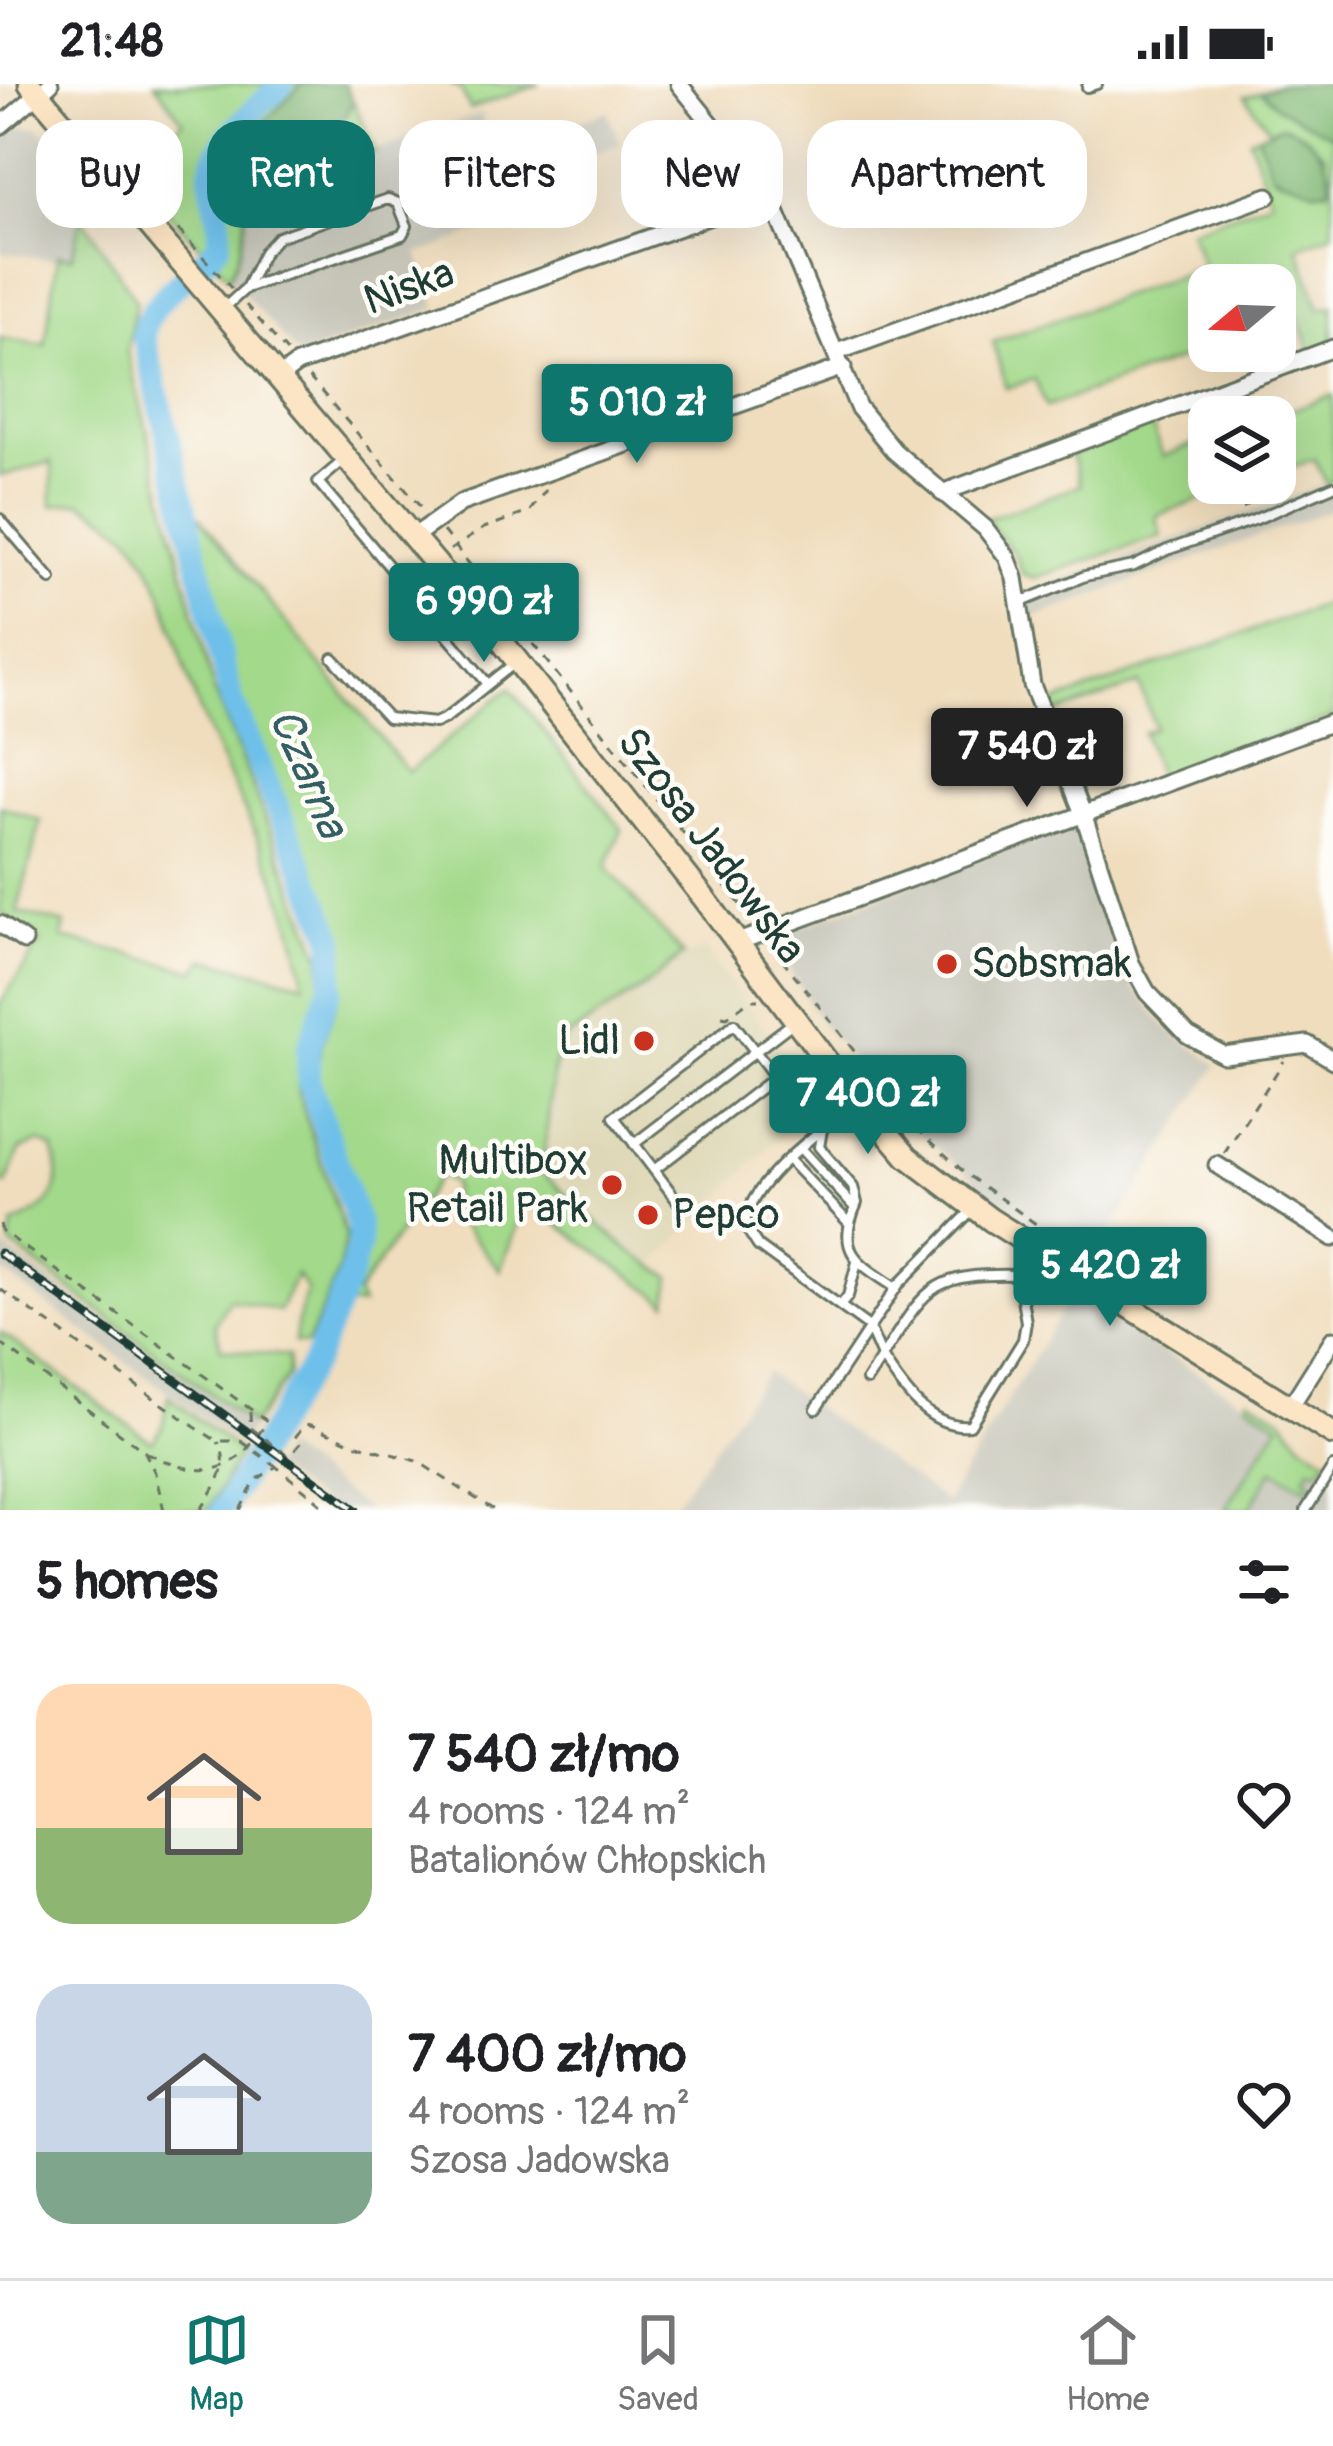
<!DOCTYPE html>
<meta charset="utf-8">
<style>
body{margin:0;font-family:Pangolin,sans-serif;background:#f2f2f2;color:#202124;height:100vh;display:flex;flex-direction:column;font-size:45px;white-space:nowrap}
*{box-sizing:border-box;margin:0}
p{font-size:39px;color:#757577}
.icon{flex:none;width:66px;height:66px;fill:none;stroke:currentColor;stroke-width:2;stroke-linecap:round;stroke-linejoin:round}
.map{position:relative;height:1426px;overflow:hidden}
.drawer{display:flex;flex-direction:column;background:#fff;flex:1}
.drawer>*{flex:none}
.hud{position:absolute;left:36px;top:36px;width:1263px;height:108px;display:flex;gap:24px}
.needle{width:78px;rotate:251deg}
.buttons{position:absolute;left:1188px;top:180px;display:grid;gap:24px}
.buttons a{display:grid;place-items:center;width:108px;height:108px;border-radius:24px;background:#fff;box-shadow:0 12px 48px #0002;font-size:60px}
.price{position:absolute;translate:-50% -102px;padding:0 27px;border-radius:12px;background:#0f766e;color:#fff;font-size:39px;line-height:78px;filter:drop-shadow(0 3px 6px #0008)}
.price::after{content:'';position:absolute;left:50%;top:72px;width:36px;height:27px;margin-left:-18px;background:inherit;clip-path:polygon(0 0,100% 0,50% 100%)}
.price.active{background:#222;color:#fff}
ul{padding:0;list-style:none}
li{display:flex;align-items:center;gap:36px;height:300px;padding:0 36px}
li span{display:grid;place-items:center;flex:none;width:336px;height:240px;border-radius:36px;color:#555}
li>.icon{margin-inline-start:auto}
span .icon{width:144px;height:144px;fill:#fffc;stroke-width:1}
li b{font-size:51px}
h2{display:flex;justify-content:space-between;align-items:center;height:144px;padding:0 36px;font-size:51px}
.tag{padding:0 42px;border-radius:36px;background:#fff;box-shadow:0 12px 48px #0002;font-size:42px;line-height:108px}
.tag.active{background:#0f766e;color:#fff}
.status{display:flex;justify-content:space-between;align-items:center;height:84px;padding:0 60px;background:#fff;direction:ltr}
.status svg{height:33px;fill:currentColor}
.menu{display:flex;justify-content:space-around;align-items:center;height:168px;border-top:3px solid #e0e0e0;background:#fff;font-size:33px;color:#757577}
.menu a{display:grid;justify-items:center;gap:6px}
.menu .active{color:#0f766e}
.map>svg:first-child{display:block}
.built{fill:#dfd8b7}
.industrial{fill:#c6c5b8}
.green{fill:#a3d98a;stroke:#618b5f;stroke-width:3}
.forest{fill:#82b976;stroke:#507b55;stroke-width:3}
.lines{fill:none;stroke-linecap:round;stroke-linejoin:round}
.river{stroke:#6ec0ea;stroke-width:24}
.lane-casing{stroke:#687564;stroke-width:14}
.street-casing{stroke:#687564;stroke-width:21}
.secondary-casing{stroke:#687564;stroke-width:27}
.path{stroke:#687564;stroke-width:3;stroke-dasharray:9 9;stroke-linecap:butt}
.lane{stroke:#fff;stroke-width:8}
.street{stroke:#fff;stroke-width:15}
.secondary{stroke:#fce5c4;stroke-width:21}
.rail-casing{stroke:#1f3d34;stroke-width:9}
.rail{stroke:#fdfcf7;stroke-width:4.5;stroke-dasharray:14;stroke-linecap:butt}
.path-bridge{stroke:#687564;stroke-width:3;stroke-dasharray:9 9;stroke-linecap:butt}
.poi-dot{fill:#c8321e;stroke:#fdfcf7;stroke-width:4.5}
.labels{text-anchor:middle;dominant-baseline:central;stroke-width:9;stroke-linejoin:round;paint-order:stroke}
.street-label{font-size:42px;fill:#1f3d34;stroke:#fdfcf7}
.poi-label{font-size:42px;fill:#1f3d34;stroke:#fdfcf7;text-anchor:start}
.water-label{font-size:45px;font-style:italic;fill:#335e62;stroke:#fdfcf7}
</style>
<div class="status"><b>21:48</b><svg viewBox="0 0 49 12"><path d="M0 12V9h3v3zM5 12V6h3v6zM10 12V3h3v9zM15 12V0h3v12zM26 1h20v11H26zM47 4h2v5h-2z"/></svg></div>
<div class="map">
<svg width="1333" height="1426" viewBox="0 0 1333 1426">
<rect width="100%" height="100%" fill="#fdfcf7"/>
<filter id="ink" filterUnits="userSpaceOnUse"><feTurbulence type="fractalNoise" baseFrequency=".00833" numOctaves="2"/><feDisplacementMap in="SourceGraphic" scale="24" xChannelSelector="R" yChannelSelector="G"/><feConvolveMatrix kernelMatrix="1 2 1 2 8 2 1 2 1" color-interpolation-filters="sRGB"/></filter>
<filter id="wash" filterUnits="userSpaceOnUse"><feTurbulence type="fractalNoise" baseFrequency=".004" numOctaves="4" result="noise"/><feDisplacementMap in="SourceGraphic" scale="48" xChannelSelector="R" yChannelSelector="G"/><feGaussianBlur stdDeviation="2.7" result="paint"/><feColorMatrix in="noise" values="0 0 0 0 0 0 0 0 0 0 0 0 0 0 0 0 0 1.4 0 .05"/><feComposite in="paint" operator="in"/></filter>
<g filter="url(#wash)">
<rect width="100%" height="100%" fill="#f0ddbd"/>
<path class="built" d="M 704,865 L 817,1013 L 646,1188 L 531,1105 L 567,915 Z"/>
<path class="industrial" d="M 607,27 L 620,60 L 514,97 L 525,131 L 418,170 L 437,224 L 299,272 L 229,193 L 238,177 L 246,115 L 481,29 L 494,67 Z
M 19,42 L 38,43 L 78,92 L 87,116 L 72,174 L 59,171 L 57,176 L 0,168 L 0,50 Z
M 1333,398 L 1333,425 L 1031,534 L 1028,508 Z
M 1077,737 L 1123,890 L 1166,943 L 1217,981 L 1094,1174 L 1000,1117 L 913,1044 L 823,942 L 770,854 Z
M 0,1160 L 252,1342 L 239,1360 L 0,1186 Z
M 1072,1210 L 1096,1225 L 1099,1235 L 1110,1242 L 1118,1239 L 1279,1339 L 1274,1349 L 1333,1386 L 1333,1426 L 670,1426 L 766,1288 L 946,1418 Z
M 284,1365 L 368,1426 L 330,1426 L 271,1383 Z"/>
<path class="green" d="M 155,0 L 302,0 L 240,63 L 238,118 L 246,115 C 246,142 243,169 229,193 L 130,88 L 183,37 Z
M 451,0 L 540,0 L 470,25 L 461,6 Z
M 1261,7 L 1278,23 L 1333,52 L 1333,149 L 1298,163 L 1320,225 L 1333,221 L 1333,258 L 1310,267 L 1299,234 L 1275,242 L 1275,201 L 1209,201 L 1209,265 L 1046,323 L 1035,295 L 1006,304 L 993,258 L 1203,183 L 1190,146 L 1271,116 L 1249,54 L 1257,51 L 1275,93 L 1326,106 L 1325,70 L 1303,51 L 1283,41 L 1270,46 L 1245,12 Z
M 353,17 L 376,68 L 328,85 L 319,53 L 322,46 L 346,31 Z
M 82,132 L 136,217 L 127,268 L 214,607 L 321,872 L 321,905 L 299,979 L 298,1009 L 346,1152 L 339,1186 L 307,1260 L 295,1259 L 297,1238 L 307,1206 L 296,1191 L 279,1227 L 229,1215 L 215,1240 L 221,1265 L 288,1272 L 288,1292 L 252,1341 L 10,1160 L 13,1141 C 52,1121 66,1110 53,1064 L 39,1058 L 20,1066 L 6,1101 L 0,1097 L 0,920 L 41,858 L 0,828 L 0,722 L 41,737 L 17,828 L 65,840 L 62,854 L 196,887 L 205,875 L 304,899 C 290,797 232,712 196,617 C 175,563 169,504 133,456 C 121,441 97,429 81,418 L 52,421 L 52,378 L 0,392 L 0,254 L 45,261 L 58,171 L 72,173 Z
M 1333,311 L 1333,398 L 1327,400 L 1314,375 L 1275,389 L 1275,333 L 1271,333 Z
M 1152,341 L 1163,372 L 1209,355 L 1209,399 L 1247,399 L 1156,432 L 1162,452 L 1035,494 L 1022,490 L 1015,471 L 986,435 L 1081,401 L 1071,370 Z
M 187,417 L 408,688 L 510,604 L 622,745 L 606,783 L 683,871 L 644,903 L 564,955 L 553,986 L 542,1089 L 627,1165 L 671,1193 L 668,1219 L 526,1117 L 500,1186 L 453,1130 L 453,1100 L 440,1091 L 357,1210 L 362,1221 L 343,1222 L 365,1162 L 366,1143 L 317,996 C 316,965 330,943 338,913 C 345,883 341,855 333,827 L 239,616 Z
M 1333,517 L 1333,633 L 1227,670 L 1217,669 L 1160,698 L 1143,649 L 1155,644 L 1139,600 L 1057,629 L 1053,619 Z
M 0,1248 L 152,1358 L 162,1343 L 168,1312 L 240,1368 L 208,1426 L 0,1426 Z
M 1248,1313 L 1283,1334 L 1301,1358 L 1328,1375 L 1318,1386 L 1311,1383 L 1305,1393 L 1311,1397 L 1307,1404 L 1273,1386 L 1249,1426 L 1225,1426 L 1279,1340 L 1246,1318 Z"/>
<path class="forest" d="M 302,0 L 345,0 L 353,17 L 346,31 L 322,46 L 319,53 L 328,85 L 237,118 L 230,88 L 240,63 Z
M 1280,0 L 1333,0 L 1333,52 L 1278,23 L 1261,7 Z
M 1283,41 C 1309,48 1333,75 1330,104 L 1317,106 L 1272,90 L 1257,51 Z"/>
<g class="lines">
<path class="river" d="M 222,1426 L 315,1276 L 350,1192 L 359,1160 L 358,1140 L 309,998 L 308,966 L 331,902 L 334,855 L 232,618 L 143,250 C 153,207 196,193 219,159 C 223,135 212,115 211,91 C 210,61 261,21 282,0"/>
</g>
</g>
<g filter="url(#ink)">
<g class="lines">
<defs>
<path id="lane" d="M 1087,3 L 1097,0
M 222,226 L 246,204 L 264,168 L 278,153 L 388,115 L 398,119 L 407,142 L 402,151 L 246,204
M 344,376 L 318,398 L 488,600
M 0,435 L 51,495
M 1019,519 L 1085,492 L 1134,482 L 1167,466 L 1254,436 L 1333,402
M 333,574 L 388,634 L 435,639 L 446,634 L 516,578
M 856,1018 C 824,1044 746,1099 745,1142 L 758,1162 L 869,1243 L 882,1273 L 867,1296
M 822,1046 L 819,1063 L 853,1103 L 857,1119 C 835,1169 857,1178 896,1204
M 634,1060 L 795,937
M 800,1064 L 855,1124
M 789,1076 L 849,1139
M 654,1086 L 775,993 L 734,940 L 614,1033 L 682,1123
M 1018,1191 C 930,1189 927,1203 882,1273 C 902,1304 929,1345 970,1341 L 1023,1256 L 1026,1238 L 1018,1191 L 1035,1166
M 840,1222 L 848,1212 L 857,1178
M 816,1325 L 898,1201 L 972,1126
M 1306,1426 L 1333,1383"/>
<path id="street" d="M 679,0 L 769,111 L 858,323 L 894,367 L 985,444 L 1007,473 L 1015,494 L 1032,601 L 1084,732 L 1131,879 L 1147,908 L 1188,951 L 1224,971 L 1307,960 L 1333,976
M 0,42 L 50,0
M 837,268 L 1268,112
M 278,294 L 297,280 L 769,111
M 942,409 L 1333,264
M 413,453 L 461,419 L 843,283
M 0,840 L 24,857
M 738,858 L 1333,638
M 1217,1081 L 1333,1154
M 1290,1323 L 1333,1255"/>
<path id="secondary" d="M 30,0 L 503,559 L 704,814 L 831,983 L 908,1073 L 991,1136 L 1333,1350"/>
</defs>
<use href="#lane" class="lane-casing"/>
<use href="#street" class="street-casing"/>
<use href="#secondary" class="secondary-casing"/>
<path class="path" d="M 166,132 L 232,205
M 246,221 L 287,268
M 309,293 L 424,427
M 1243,424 L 1273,404
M 443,447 L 755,839
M 450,466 L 484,444 L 529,428 L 546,406
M 771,861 L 909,1037 L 965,1089 L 1054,1153
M 722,932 L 727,933 L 750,916 L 758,916
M 1224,1070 L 1284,977
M 0,1140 L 2,1147 L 267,1337 C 233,1396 201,1395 145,1368
M 0,1205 L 195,1343 L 217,1357 L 241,1357
M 0,1259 L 145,1368 L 155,1389 L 164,1426
M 250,1328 L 251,1344
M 282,1367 L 289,1373 L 300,1360 L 294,1355 L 305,1340 L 311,1341 L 355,1360 L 417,1377 L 494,1426
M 273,1380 L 329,1426
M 201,1426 C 213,1405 233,1382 218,1358
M 240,1426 L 255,1397 L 275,1383"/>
<use href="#lane" class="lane"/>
<use href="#street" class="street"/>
<use href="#secondary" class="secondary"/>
<defs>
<path id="rail" d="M 0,1169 L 356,1426"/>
</defs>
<use href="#rail" class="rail-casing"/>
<use href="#rail" class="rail"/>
<path class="path-bridge" d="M 251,1344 L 282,1367
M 241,1357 L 273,1380"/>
</g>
</g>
<g class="poi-dot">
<circle cx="947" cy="880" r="12"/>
<circle cx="644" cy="957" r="12"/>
<circle cx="612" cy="1101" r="12"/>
<circle cx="648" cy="1131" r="12"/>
</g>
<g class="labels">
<g class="street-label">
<text transform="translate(409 203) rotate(-20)">Niska</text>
<text transform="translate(711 762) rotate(53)">Szosa Jadowska</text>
</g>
<g class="poi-label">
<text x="971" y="880">Sobsmak</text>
<text x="620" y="957" text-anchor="end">Lidl</text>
<text x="588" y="1077" text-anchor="end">Multibox<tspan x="588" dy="48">Retail Park</tspan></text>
<text x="672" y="1131">Pepco</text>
</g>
<g class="water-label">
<text transform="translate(308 689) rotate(67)">Czarna</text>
</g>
</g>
</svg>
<div class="buttons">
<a><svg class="needle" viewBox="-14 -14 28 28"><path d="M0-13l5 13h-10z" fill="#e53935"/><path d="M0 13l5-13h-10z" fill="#757577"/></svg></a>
<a><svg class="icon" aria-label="layers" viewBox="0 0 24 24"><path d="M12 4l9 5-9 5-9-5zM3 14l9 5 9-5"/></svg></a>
</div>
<b class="price" style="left:637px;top:382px">5 010 zł</b>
<b class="price" style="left:484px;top:581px">6 990 zł</b>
<b class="price active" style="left:1027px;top:726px">7 540 zł</b>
<b class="price" style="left:868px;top:1073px">7 400 zł</b>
<b class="price" style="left:1110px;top:1245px">5 420 zł</b>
<div class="hud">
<a class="tag">Buy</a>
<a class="tag active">Rent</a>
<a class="tag">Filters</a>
<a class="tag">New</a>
<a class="tag">Apartment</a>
</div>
</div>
<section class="drawer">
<h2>5 homes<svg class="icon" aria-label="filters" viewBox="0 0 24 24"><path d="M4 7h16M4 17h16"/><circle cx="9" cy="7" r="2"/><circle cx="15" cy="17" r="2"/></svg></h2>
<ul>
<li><span style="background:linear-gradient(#ffd9b3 60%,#8fb573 0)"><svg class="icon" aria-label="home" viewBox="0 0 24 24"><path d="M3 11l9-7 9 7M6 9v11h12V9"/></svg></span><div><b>7 540 zł/mo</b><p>4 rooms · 124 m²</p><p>Batalionów Chłopskich</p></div><svg class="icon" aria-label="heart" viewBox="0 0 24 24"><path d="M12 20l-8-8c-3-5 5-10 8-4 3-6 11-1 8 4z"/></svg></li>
<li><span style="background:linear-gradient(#c9d6e8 70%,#7fa58c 0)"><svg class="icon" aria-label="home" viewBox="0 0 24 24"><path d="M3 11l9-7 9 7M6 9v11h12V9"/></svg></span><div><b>7 400 zł/mo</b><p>4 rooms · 124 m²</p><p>Szosa Jadowska</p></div><svg class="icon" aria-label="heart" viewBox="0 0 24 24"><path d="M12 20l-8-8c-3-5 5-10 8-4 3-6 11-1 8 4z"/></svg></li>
</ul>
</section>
<nav class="menu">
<a class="active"><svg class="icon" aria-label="map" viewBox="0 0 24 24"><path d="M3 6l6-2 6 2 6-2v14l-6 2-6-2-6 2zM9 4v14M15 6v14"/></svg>Map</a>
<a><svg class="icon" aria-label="saved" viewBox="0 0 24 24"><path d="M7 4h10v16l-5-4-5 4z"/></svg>Saved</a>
<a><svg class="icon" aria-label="home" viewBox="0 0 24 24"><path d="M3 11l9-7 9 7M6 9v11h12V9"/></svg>Home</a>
</nav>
